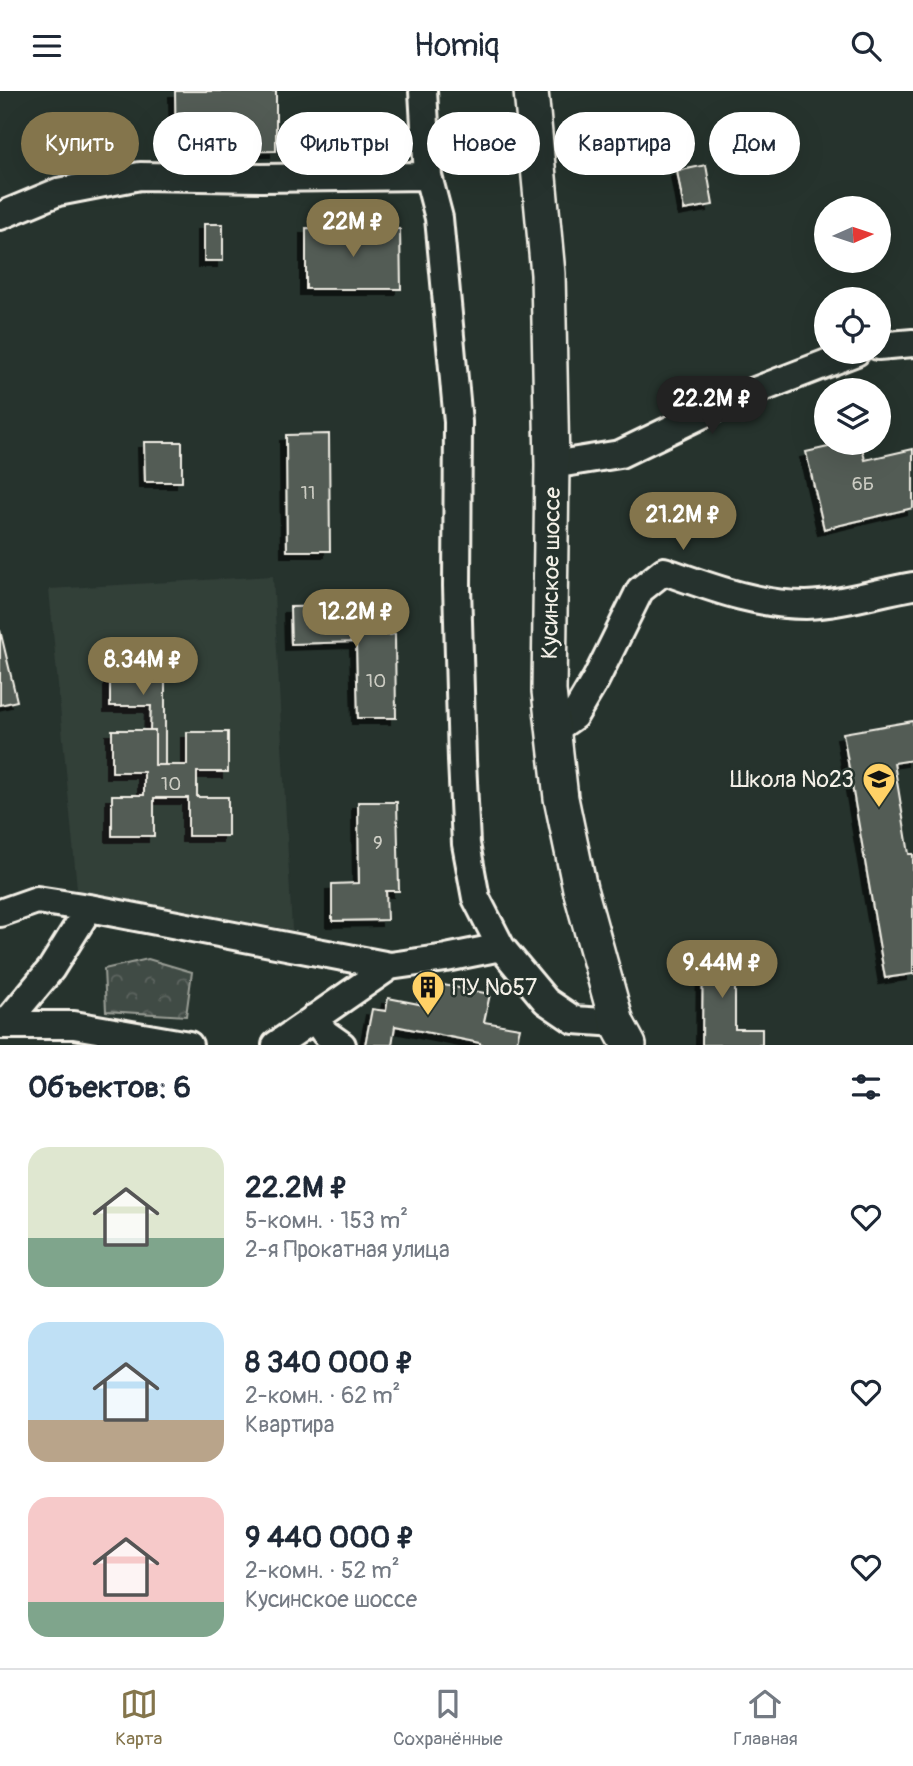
<!DOCTYPE html>
<html lang="ru">
<meta charset="utf-8">
<style>
body{margin:0;font-family:Pangolin,sans-serif;background:#f6f6f7;color:#1f2937;height:100vh;display:flex;flex-direction:column;font-size:26px;white-space:nowrap}
*{box-sizing:border-box;margin:0}
p{font-size:23px;color:#747a83}
.icon{flex:none;width:38px;height:38px;fill:none;stroke:currentColor;stroke-width:2;stroke-linecap:round;stroke-linejoin:round}
.map{position:relative;height:954px;overflow:hidden}
.side{display:flex;flex-direction:column;background:#fff;flex:1}
.side>*{flex:none}
.guide{position:absolute;left:21px;top:21px;width:872px;height:63px;display:flex;gap:14px}
.needle{width:46px;rotate:87deg}
.tools{position:absolute;left:814px;top:105px;display:grid;gap:14px}
.tools a{display:grid;place-items:center;width:77px;height:77px;border-radius:50%;background:#fff;box-shadow:0 7px 28px #0002;font-size:35px}
.price{position:absolute;translate:-50% -60px;padding:0 16px;border-radius:24px;background:#84754c;color:#fff;font-size:23px;line-height:46px;filter:drop-shadow(0 2px 4px #0008)}
.price::after{content:'';position:absolute;left:50%;top:42px;width:21px;height:16px;margin-left:-10px;background:inherit;clip-path:polygon(0 0,100% 0,50% 100%)}
.price.selected{background:#222;color:#fff}
ul{padding:0;list-style:none}
li{display:flex;align-items:center;gap:21px;height:175px;padding:0 28px}
li span{display:grid;place-items:center;flex:none;width:196px;height:140px;border-radius:21px;color:#555}
li>.icon{margin-inline-start:auto}
span .icon{width:84px;height:84px;fill:#fffc;stroke-width:1}
li b{font-size:30px}
h2{display:flex;justify-content:space-between;align-items:center;height:84px;padding:0 28px;font-size:30px}
.pill{padding:0 24px;border-radius:32px;background:#fff;box-shadow:0 7px 28px #0002;font-size:24px;line-height:63px}
.pill.selected{background:#84754c;color:#fff}
header{display:flex;justify-content:space-between;align-items:center;height:91px;padding:0 28px;background:#fff;font-size:32px;font-weight:600}
.tabs{display:flex;justify-content:space-around;align-items:center;height:98px;border-top:2px solid #e0e1e3;background:#fff;font-size:19px;color:#747a83}
.tabs a{display:grid;justify-items:center;gap:4px}
.tabs .selected{color:#84754c}
.map>svg:first-child{display:block}
.built{fill:#333f39}
.park{fill:url(#park-crowns);stroke:#9a9e96;stroke-width:2}
.building{fill:#525c55;stroke:#f4f1e8;stroke-width:2;filter:url(#shadow)}
.lines{fill:none;stroke-linecap:round;stroke-linejoin:round}
.minor-casing{stroke:#f4f1e8;stroke-width:32}
.major-casing{stroke:#f4f1e8;stroke-width:38}
.minor{stroke:#26332d;stroke-width:26}
.major{stroke:#26332d;stroke-width:33}
.labels{text-anchor:middle;dominant-baseline:central;stroke-width:5;stroke-linejoin:round;paint-order:stroke}
.number-label{font-size:19px;fill:#ccccc3}
.street-label{font-size:23px;fill:#f4f1e8;stroke:#26332d}
.poi-label{font-size:23px;fill:#f4f1e8;stroke:#26332d;text-anchor:end}
</style>
<header><svg class="icon" aria-label="menu" viewBox="0 0 24 24"><path d="M4 6h16M4 12h16M4 18h16"/></svg>Homiq<svg class="icon" aria-label="search" viewBox="0 0 24 24"><circle cx="10" cy="10" r="6"/><path d="M15 15l6 6"/></svg></header>
<div class="map">
<svg width="913" height="954" viewBox="0 0 913 954">
<defs>
<pattern id="park-crowns" width="20" height="18" patternUnits="userSpaceOnUse" patternTransform="scale(1.75)"><rect width="20" height="18" fill="#414b45"/><path d="M2 6a3 3 0 1 1 6 0M12 15a3 3 0 1 1 6 0" fill="none" stroke="#5d6560"/></pattern>
<filter id="shadow"><feDropShadow dx="-6" dy="6" stdDeviation="0" flood-color="#0009"/></filter>
</defs>
<rect width="100%" height="100%" fill="#26332d"/>
<filter id="ink" filterUnits="userSpaceOnUse"><feTurbulence type="fractalNoise" baseFrequency=".0143" numOctaves="2"/><feDisplacementMap in="SourceGraphic" scale="14" xChannelSelector="R" yChannelSelector="G"/><feConvolveMatrix kernelMatrix="1 2 1 2 8 2 1 2 1" color-interpolation-filters="sRGB"/></filter>
<g filter="url(#ink)">
<path class="built" d="M 273,485 L 292,839 L 184,820 L 78,808 L 49,498 Z"/>
<path class="park" d="M 148,868 L 192,881 L 186,925 L 106,920 L 104,878 Z"/>
<path class="building" d="M 175,0 L 276,0 L 276,60 L 176,61 Z
M 706,74 L 713,114 L 684,119 L 677,80 Z
M 204,133 L 223,133 L 223,170 L 204,170 Z
M 306,137 L 400,138 L 401,198 L 306,198 Z
M 329,343 L 330,460 L 287,460 L 286,344 Z
M 144,351 L 182,351 L 182,391 L 145,391 Z
M 846,352 L 861,352 L 865,369 L 913,358 L 913,417 L 824,438 L 806,361 Z
M 387,514 L 388,544 L 395,543 L 396,627 L 358,627 L 356,551 L 291,553 L 290,516 Z
M 0,539 L 17,610 L 0,614 Z
M 110,574 L 165,574 L 165,674 L 155,674 L 155,639 L 150,639 L 151,615 L 110,615 Z
M 913,630 L 913,669 L 894,672 L 909,763 L 913,763 L 913,883 L 885,887 L 843,642 Z
M 112,639 L 155,639 L 155,674 L 187,674 L 187,641 L 228,641 L 228,681 L 197,681 L 197,706 L 228,706 L 228,745 L 188,745 L 188,707 L 154,707 L 154,745 L 112,745 L 112,704 L 144,704 L 144,681 L 112,681 Z
M 358,711 L 397,711 L 399,800 L 386,800 L 387,829 L 332,830 L 332,793 L 359,792 Z
M 703,854 L 735,854 L 735,938 L 762,938 L 762,954 L 702,954 Z
M 433,892 L 490,903 L 484,931 L 520,937 L 516,954 L 480,954 L 480,952 L 395,935 L 392,954 L 365,954 L 372,918 L 386,920 L 388,907 L 429,915 Z"/>
<g class="lines">
<defs>
<path id="minor" d="M 423,0 L 428,85 L 439,127 L 458,331 L 457,495 L 462,669 L 466,753 L 476,807 L 501,856 L 546,910 L 574,929 L 617,932
M 0,125 L 58,101 L 140,85 L 261,87 L 428,85
M 878,255 L 913,252
M 552,374 L 620,363 L 734,308 L 856,261
M 554,639 L 574,625 L 596,588 L 640,499 L 664,480 C 710,496 756,514 806,514 C 842,513 878,501 913,495
M 0,822 L 37,809 L 89,817
M 314,927 L 325,942 L 342,954
M 5,933 L 51,878 L 89,817 L 390,875 L 446,867 L 501,856
M 0,934 L 74,934 L 189,954
M 276,954 L 390,875"/>
<path id="major" d="M 531,0 L 548,183 L 552,374 L 549,600 L 561,707 L 580,798 L 617,932 L 629,954"/>
</defs>
<use href="#minor" class="minor-casing"/>
<use href="#major" class="major-casing"/>
<use href="#minor" class="minor"/>
<use href="#major" class="major"/>
</g>
</g>
<defs>
<symbol id="school-pin" viewBox="-11 -11 22 30"><path d="M0 17L-7.5 6A9.5 9.5 0 1 1 7.5 6Z" fill="#ffd166" stroke="#26332d"/><path d="M0-5L7-2L0 1L-7-2ZM-4 1L0 2.5L4 1V4Q0 6-4 4Z" fill="#111"/></symbol>
<symbol id="building-pin" viewBox="-11 -11 22 30"><path d="M0 17L-7.5 6A9.5 9.5 0 1 1 7.5 6Z" fill="#ffd166" stroke="#26332d"/><path d="M-4-6H4V6H1V3H-1V6H-4ZM-2.5-4.3h1.7v1.8h-1.7ZM.8-4.3h1.7v1.8H.8ZM-2.5-1h1.7V.8h-1.7ZM.8-1h1.7V.8H.8Z" fill="#111"/></symbol>
</defs>
<g fill-rule="evenodd">
<use href="#school-pin" x="860" y="669" width="38" height="52"/>
<use href="#building-pin" x="409" y="877" width="38" height="52"/>
</g>
<g class="labels">
<g class="number-label">
<text x="863" y="393">6Б</text>
<text x="308" y="402">11</text>
<text x="376" y="590">10</text>
<text x="171" y="693">10</text>
<text x="378" y="752">9</text>
</g>
<g class="street-label">
<text transform="translate(551 482) rotate(-89)">Кусинское шоссе</text>
</g>
<g class="poi-label">
<text x="854" y="688">Школа №23</text>
<text x="452" y="896" text-anchor="start">ПУ №57</text>
</g>
</g>
</svg>
<div class="tools">
<a><svg class="needle" viewBox="-14 -14 28 28"><path d="M0-13l5 13h-10z" fill="#e53935"/><path d="M0 13l5-13h-10z" fill="#747a83"/></svg></a>
<a><svg class="icon" aria-label="locate" viewBox="0 0 24 24"><circle cx="12" cy="12" r="6"/><path d="M12 2v4M12 18v4M2 12h4M18 12h4"/></svg></a>
<a><svg class="icon" aria-label="layers" viewBox="0 0 24 24"><path d="M12 4l9 5-9 5-9-5zM3 14l9 5 9-5"/></svg></a>
</div>
<b class="price" style="left:353px;top:168px">22M ₽</b>
<b class="price selected" style="left:712px;top:345px">22.2M ₽</b>
<b class="price" style="left:683px;top:461px">21.2M ₽</b>
<b class="price" style="left:356px;top:558px">12.2M ₽</b>
<b class="price" style="left:143px;top:606px">8.34M ₽</b>
<b class="price" style="left:722px;top:909px">9.44M ₽</b>
<div class="guide">
<a class="pill selected">Купить</a>
<a class="pill">Снять</a>
<a class="pill">Фильтры</a>
<a class="pill">Новое</a>
<a class="pill">Квартира</a>
<a class="pill">Дом</a>
</div>
</div>
<section class="side">
<h2>Объектов: 6<svg class="icon" aria-label="filters" viewBox="0 0 24 24"><path d="M4 7h16M4 17h16"/><circle cx="9" cy="7" r="2"/><circle cx="15" cy="17" r="2"/></svg></h2>
<ul>
<li><span style="background:linear-gradient(#dfe7d0 65%,#7fa58c 0)"><svg class="icon" aria-label="home" viewBox="0 0 24 24"><path d="M3 11l9-7 9 7M6 9v11h12V9"/></svg></span><div><b>22.2M ₽</b><p>5-комн. · 153 m²</p><p>2-я Прокатная улица</p></div><svg class="icon" aria-label="heart" viewBox="0 0 24 24"><path d="M12 20l-8-8c-3-5 5-10 8-4 3-6 11-1 8 4z"/></svg></li>
<li><span style="background:linear-gradient(#bfe0f5 70%,#b9a48a 0)"><svg class="icon" aria-label="home" viewBox="0 0 24 24"><path d="M3 11l9-7 9 7M6 9v11h12V9"/></svg></span><div><b>8 340 000 ₽</b><p>2-комн. · 62 m²</p><p>Квартира</p></div><svg class="icon" aria-label="heart" viewBox="0 0 24 24"><path d="M12 20l-8-8c-3-5 5-10 8-4 3-6 11-1 8 4z"/></svg></li>
<li><span style="background:linear-gradient(#f6c9c9 75%,#7fa58c 0)"><svg class="icon" aria-label="home" viewBox="0 0 24 24"><path d="M3 11l9-7 9 7M6 9v11h12V9"/></svg></span><div><b>9 440 000 ₽</b><p>2-комн. · 52 m²</p><p>Кусинское шоссе</p></div><svg class="icon" aria-label="heart" viewBox="0 0 24 24"><path d="M12 20l-8-8c-3-5 5-10 8-4 3-6 11-1 8 4z"/></svg></li>
</ul>
</section>
<nav class="tabs">
<a class="selected"><svg class="icon" aria-label="map" viewBox="0 0 24 24"><path d="M3 6l6-2 6 2 6-2v14l-6 2-6-2-6 2zM9 4v14M15 6v14"/></svg>Карта</a>
<a><svg class="icon" aria-label="saved" viewBox="0 0 24 24"><path d="M7 4h10v16l-5-4-5 4z"/></svg>Сохранённые</a>
<a><svg class="icon" aria-label="home" viewBox="0 0 24 24"><path d="M3 11l9-7 9 7M6 9v11h12V9"/></svg>Главная</a>
</nav>
